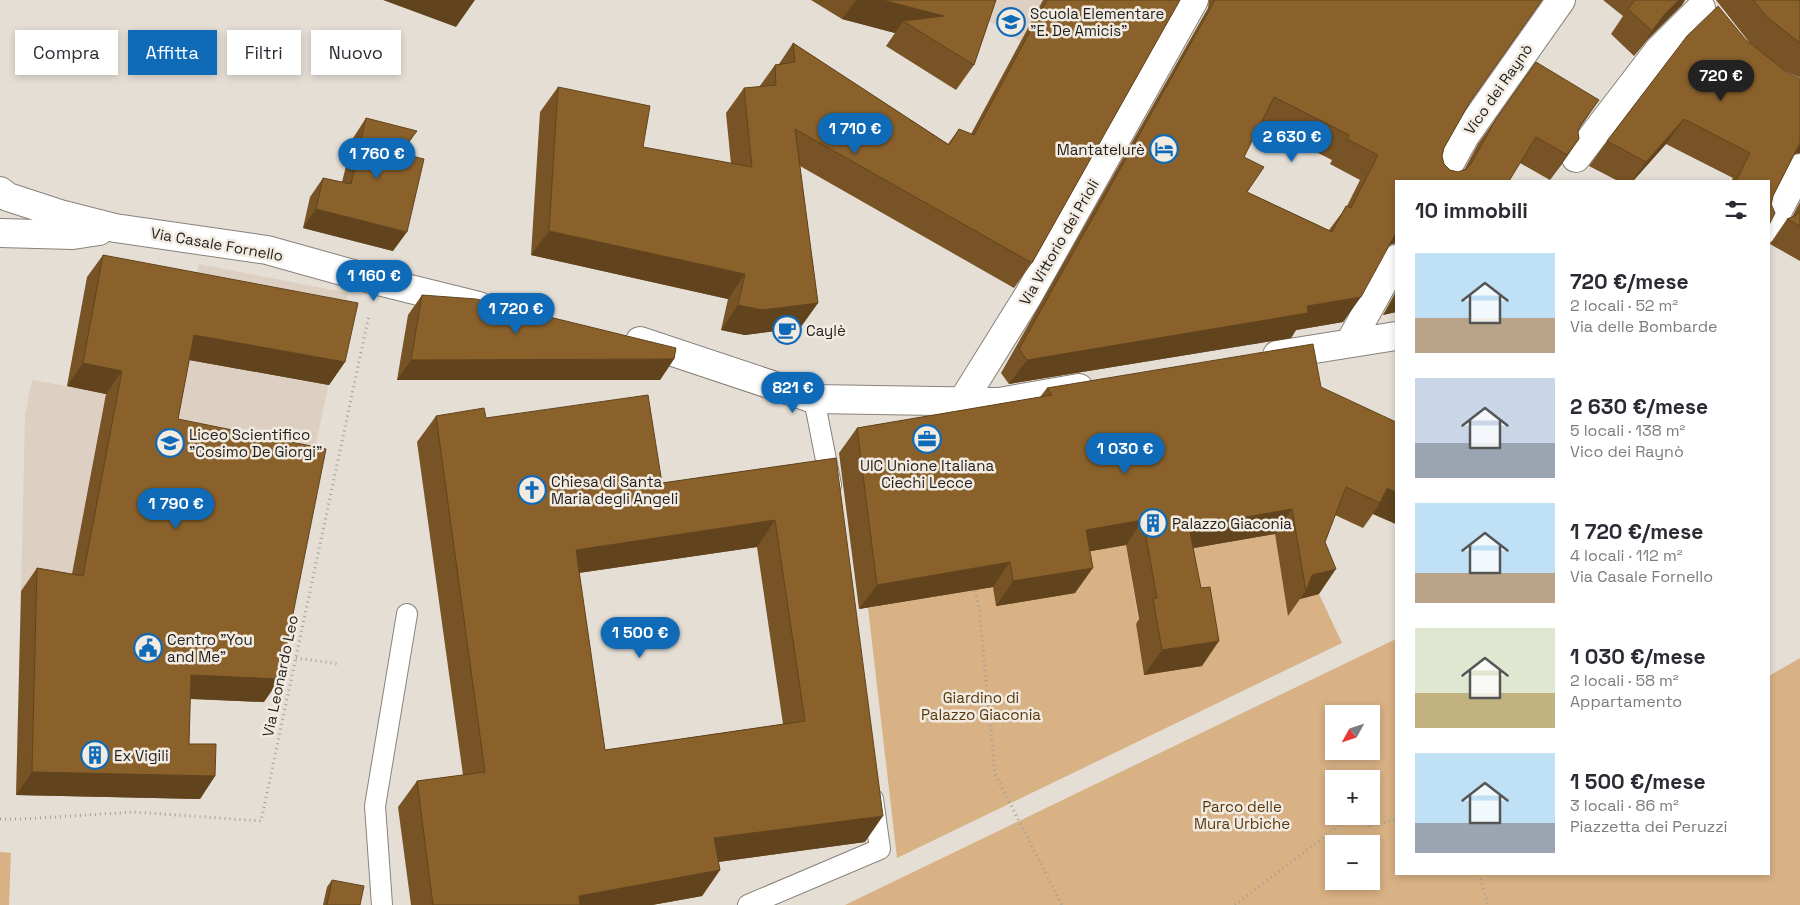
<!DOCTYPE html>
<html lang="it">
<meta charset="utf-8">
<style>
body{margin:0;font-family:"Space Grotesk",sans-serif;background:#f2f2f3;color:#2b2b33;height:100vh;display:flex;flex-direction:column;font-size:19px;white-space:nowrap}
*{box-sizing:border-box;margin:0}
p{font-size:16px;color:#7c7c81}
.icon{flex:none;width:28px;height:28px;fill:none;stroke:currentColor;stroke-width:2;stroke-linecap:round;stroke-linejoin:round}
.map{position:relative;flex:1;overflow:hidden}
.details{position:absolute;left:1395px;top:180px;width:375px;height:695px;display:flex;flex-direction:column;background:#fff;border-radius:0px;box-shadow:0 2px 8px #0003}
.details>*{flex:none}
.guide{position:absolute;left:15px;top:30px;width:475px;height:45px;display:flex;gap:10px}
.needle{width:32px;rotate:230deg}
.fabs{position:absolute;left:1325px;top:705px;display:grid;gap:10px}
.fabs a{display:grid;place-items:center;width:55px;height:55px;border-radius:0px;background:#fff;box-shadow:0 2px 8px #0003;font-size:25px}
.price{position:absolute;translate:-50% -42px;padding:0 11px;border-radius:18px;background:#0f6ab7;color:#fff;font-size:16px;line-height:32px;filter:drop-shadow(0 1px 2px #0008)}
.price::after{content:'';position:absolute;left:50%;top:30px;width:15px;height:11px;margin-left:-8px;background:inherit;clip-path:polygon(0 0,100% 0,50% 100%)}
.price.active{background:#222;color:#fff}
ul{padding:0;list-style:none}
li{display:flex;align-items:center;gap:15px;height:125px;padding:0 20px}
li span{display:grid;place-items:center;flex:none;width:140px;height:100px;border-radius:0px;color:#555}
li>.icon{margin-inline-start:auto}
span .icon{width:60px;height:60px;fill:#fffc;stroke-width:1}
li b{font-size:21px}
h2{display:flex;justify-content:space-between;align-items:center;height:60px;padding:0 20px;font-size:21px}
.pill{padding:0 18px;border-radius:0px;background:#fff;box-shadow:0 2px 8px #0003;font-size:18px;line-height:45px}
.pill.active{background:#0f6ab7;color:#fff}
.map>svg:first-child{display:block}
.built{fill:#ddd0c2}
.green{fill:#d8b184;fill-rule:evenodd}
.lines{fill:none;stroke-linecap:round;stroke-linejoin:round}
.lane-casing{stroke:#89827b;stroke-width:22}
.street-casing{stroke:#89827b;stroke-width:30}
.path{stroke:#a39e97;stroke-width:3;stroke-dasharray:1 4;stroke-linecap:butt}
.lane{stroke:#fff;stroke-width:20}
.street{stroke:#fff;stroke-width:28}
.path-bridge{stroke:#a39e97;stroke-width:3;stroke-dasharray:1 4;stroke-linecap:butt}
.wall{fill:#775325;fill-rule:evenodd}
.shaded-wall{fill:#61441e}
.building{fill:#8a612b;stroke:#61441e;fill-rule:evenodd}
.labels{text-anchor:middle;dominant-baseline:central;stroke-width:5;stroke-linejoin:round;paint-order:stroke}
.poi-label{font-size:15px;fill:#211f1c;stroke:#f2ebe2;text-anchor:start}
.street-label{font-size:15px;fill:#211f1c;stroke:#f2ebe2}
.park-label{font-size:15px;fill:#57390d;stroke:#f2ebe2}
</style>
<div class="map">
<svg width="1800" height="905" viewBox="0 0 1800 905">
<rect width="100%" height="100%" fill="#e5ded5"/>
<path class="built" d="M 957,0 L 1043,0 L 1021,42 Z
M 199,264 L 348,293 L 310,471 L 279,631 L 21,591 L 25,415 L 32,380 L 67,386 L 87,277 L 192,297 Z"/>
<path class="green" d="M 1275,534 L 1286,602 L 1319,594 L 1342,643 L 897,858 L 868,608 L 960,592 L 1067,545 L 1106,548 L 1126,545 L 1139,623 L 1136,624 L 1144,675 L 1170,543 L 1212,545 Z
M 1396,639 L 1396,874 L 1769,874 L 1769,676 L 1800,658 L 1800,905 L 845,905 ZM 1334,714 L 1371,714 L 1371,751 L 1334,751 ZM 1334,779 L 1371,779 L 1371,816 L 1334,816 ZM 1334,844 L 1371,844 L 1371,881 L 1334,881 Z
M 0,852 L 11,853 L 9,905 L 0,905 Z"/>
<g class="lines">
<defs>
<path id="lane" d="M 814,399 L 831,485
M 382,905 L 375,806 L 407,614
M 748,905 L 880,849 L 873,799"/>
<path id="street" d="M 1576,158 L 1658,51 L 1701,8
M 1440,181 L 1465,136 L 1561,0
M 0,191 L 8,197 L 60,214 L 115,228 L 267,250 L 378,281 L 479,306
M 1769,228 L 1800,168
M 0,233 L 73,235 L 99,231
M 640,341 L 814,399 L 999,402 L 1079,388
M 1350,342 L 1396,259
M 1277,355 L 1396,336
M 962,402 L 1028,296 L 1194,0"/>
</defs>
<use href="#lane" class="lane-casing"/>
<use href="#street" class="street-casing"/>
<path class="path" d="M 974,586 L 979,609 L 995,774 L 1062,905
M 1366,816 L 1370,826 L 1396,819
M 0,819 L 23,819 L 134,812 L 261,821 L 369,315
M 1479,874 L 1488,905
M 1235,905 L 1351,816"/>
<use href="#lane" class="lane"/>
<use href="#street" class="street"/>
<path class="path-bridge" d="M 281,656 L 340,664"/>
</g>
<path class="wall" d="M 811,0 L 996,0 L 974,65 L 956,90 L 886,46 L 895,33 L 842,19 Z
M 1043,0 L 1180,0 L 1032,263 L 1014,288 L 800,166 L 818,303 L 800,328 L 745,335 L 721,330 L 728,299 L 531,255 L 540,112 L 558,87 L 643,147 L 731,164 L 726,113 L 744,88 L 759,87 L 775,65 L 779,64 L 793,43 L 948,144 L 959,129 L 971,134 Z
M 1209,0 L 1542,0 L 1469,103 L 1444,148 L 1442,156 L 1444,164 L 1450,170 L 1458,172 L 1464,170 L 1478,144 L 1536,62 L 1579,128 L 1578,132 L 1579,139 L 1550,180 L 1520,163 L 1396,181 L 1396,243 L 1389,245 L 1343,322 L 1296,330 L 1291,338 L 1009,384 L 1001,373 L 1208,8 ZM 1260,124 L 1332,160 L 1330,164 L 1360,180 L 1347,206 L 1329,230 L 1247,192 L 1244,157 Z
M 1603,0 L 1685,0 L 1682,5 L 1647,40 L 1634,56 L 1611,34 L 1623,16 Z
M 1716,0 L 1800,0 L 1800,78 L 1785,71 L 1749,42 Z
M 1746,40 L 1788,73 L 1799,152 L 1794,154 L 1773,196 L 1769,225 L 1769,181 L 1731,181 L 1733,178 L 1666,144 L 1633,181 L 1618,181 L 1589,166 L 1607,141 Z
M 366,118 L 404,150 L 401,154 L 393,251 L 303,228 L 310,197 L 323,178 L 342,182 L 353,138 Z
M 1800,202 L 1800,261 L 1770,244 L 1787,219 L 1792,217 Z
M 103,255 L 345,362 L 329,385 L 189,360 L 178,419 L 264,702 L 190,699 L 189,744 L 215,776 L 200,799 L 16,795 L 21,591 L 37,568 L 72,574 L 106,394 L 67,386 L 87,277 Z
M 1396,291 L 1396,312 L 1383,315 Z
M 422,295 L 674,359 L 660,380 L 397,380 L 408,315 Z
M 1321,387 L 1396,524 L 1373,514 L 1363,528 L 1335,515 L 1325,542 L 1319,594 L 1300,599 L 1288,616 L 1275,534 L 1193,548 L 1202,666 L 1144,675 L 1136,624 L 1139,619 L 1126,545 L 1090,551 L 1075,593 L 996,606 L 993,587 L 859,609 L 839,453 L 857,428 L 1040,397 L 1047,388 Z
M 436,416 L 486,418 L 662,483 L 836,458 L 865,842 L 718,862 L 720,870 L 702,896 L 652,905 L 411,905 L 398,807 L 417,781 L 463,775 L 417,442 ZM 757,547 L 783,724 L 605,750 L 579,573 Z
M 332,880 L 360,905 L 323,905 L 327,887 Z"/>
<path class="shaded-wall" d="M 383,0 L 475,0 L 456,27 Z
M 856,0 L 882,0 L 944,16 L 903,21 L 895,33 L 842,19 Z
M 1679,0 L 1685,0 L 1682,5 L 1647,40 L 1634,56 L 1664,15 Z
M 1599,100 L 1582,125 L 1563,149 L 1581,124 Z
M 1684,119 L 1666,144 L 1633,181 L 1632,181 L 1646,162 Z
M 417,131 L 404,150 L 385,172 L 399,153 Z
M 1579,139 L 1562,164 L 1550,180 L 1567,155 Z
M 1800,141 L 1800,153 L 1791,155 Z
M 316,209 L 407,232 L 393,251 L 303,228 Z
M 549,231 L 745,274 L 728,299 L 531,255 Z
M 1396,232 L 1396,243 L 1388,245 Z
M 1396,296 L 1396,312 L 1383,315 Z
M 1361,297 L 1343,322 L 1296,330 L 1291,338 L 1009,384 L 1027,360 L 1307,306 Z
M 818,303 L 800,328 L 745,335 L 721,330 L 738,305 Z
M 194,335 L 345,362 L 329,385 L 178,358 Z
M 674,359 L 660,380 L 397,380 L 411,360 Z
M 83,363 L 122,371 L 106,394 L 67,386 Z
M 1387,488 L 1396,492 L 1396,524 L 1373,514 L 1380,503 Z
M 1292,509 L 1275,534 L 1171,552 L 1189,527 Z
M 775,520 L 757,547 L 557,576 L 576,550 Z
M 1143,520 L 1126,545 L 1069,555 L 1086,530 Z
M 1010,562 L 993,587 L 859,609 L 877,585 Z
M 1093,568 L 1075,593 L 996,606 L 1013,581 Z
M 1336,569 L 1319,594 L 1300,599 L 1306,591 L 1312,575 Z
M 1219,641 L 1202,666 L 1144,675 L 1162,650 Z
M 191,675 L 280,679 L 264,702 L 175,698 Z
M 32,772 L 215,776 L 200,799 L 16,795 Z
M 883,816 L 865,842 L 696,865 L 714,838 Z
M 720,870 L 702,896 L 652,905 L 572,905 L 579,896 Z"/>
<path class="building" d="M 882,0 L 996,0 L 974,65 L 903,21 L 944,16 Z
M 1047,0 L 1180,0 L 1032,263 L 795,129 L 818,303 L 762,310 L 738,305 L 745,274 L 549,231 L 558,87 L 650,106 L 643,147 L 752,167 L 744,88 L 776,85 L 775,65 L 795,62 L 793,43 L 949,145 L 959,129 L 974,135 Z
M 1215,0 L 1542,0 L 1470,102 L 1444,148 L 1442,156 L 1444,164 L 1450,170 L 1458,172 L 1466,169 L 1471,164 L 1496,119 L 1536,62 L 1599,100 L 1581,124 L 1578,132 L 1579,139 L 1567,155 L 1536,137 L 1509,181 L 1396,181 L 1396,233 L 1361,297 L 1307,306 L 1308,313 L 1027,360 L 1019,349 ZM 1274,97 L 1349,135 L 1347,139 L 1378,155 L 1351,208 L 1346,206 L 1332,232 L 1247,192 L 1264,167 L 1244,157 Z
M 1635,0 L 1679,0 L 1664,15 L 1652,31 L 1628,9 Z
M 1753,0 L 1800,0 L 1800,43 L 1767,17 Z
M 1718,6 L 1746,40 L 1788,73 L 1800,79 L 1800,143 L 1773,196 L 1771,204 L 1775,213 L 1769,225 L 1769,181 L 1736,181 L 1750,153 L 1684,119 L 1646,162 L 1607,141 L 1687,36 Z
M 366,118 L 417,131 L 399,153 L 424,159 L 407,232 L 316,209 L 323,178 L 351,184 Z
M 1800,211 L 1800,226 L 1787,219 L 1795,216 Z
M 103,255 L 358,303 L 345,362 L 194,335 L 178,419 L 326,449 L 280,679 L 191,675 L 189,744 L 216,744 L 215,776 L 32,772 L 37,568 L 83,576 L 122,371 L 83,363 Z
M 422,295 L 476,299 L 676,348 L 674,359 L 411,360 Z
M 1313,344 L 1321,387 L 1396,422 L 1396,492 L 1387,488 L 1380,503 L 1346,487 L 1325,542 L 1336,569 L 1312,575 L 1306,591 L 1292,509 L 1189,527 L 1201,588 L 1210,587 L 1219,641 L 1162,650 L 1153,599 L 1157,598 L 1143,520 L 1086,530 L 1093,568 L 1013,581 L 1010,562 L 877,585 L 857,428 L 1052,395 L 1047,388 Z
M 648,395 L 662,483 L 836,458 L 883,816 L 714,838 L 720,870 L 579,896 L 580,905 L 433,905 L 417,781 L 485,772 L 436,416 L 484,408 L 486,418 ZM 775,520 L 805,721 L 605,750 L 576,550 Z
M 332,880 L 364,886 L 360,905 L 327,905 Z"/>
<defs>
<symbol id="school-ring" viewBox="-11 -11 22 22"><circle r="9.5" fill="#f2ebe2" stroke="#0f6ab7" stroke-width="1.5"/><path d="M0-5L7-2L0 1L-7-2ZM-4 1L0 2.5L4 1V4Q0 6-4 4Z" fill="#0f6ab7"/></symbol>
<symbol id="hotel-ring" viewBox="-11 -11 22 22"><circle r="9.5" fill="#f2ebe2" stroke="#0f6ab7" stroke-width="1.5"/><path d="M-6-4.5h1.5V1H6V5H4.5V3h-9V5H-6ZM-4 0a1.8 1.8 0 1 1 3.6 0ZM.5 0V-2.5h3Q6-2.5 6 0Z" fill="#0f6ab7"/></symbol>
<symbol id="cafe-ring" viewBox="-11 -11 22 22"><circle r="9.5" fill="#f2ebe2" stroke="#0f6ab7" stroke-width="1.5"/><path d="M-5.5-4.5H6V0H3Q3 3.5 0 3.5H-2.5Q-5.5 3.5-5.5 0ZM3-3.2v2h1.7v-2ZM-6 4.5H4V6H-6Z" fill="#0f6ab7"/></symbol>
<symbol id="office-ring" viewBox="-11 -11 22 22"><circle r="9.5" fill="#f2ebe2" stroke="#0f6ab7" stroke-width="1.5"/><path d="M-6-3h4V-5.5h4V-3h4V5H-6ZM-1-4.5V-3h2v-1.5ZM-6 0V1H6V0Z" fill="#0f6ab7"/></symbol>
<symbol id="church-ring" viewBox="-11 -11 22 22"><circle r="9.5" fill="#f2ebe2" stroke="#0f6ab7" stroke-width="1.5"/><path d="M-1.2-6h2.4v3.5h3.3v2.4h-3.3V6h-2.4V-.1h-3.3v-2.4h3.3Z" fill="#0f6ab7"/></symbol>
<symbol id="building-ring" viewBox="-11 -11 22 22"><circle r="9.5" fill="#f2ebe2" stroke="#0f6ab7" stroke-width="1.5"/><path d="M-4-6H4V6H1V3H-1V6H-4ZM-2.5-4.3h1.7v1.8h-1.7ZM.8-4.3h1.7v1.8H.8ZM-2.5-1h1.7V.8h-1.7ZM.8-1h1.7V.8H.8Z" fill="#0f6ab7"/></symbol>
<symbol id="civic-ring" viewBox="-11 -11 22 22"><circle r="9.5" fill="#f2ebe2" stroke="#0f6ab7" stroke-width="1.5"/><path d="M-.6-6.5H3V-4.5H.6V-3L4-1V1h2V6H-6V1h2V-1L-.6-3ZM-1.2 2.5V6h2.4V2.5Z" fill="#0f6ab7"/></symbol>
</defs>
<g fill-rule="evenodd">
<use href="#school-ring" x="995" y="6" width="32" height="32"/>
<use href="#hotel-ring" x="1148" y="133" width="32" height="32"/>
<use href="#cafe-ring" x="771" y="314" width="32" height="32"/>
<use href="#office-ring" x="911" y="423" width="32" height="32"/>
<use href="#school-ring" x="154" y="427" width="32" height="32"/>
<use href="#church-ring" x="516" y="474" width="32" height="32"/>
<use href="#building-ring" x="1137" y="507" width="32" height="32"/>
<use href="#civic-ring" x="132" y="632" width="32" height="32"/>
<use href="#building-ring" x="79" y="739" width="32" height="32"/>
</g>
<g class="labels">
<g class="poi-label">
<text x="1030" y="13">Scuola Elementare<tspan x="1030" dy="17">"E. De Amicis"</tspan></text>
<text x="1145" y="149" text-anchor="end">Mantatelurè</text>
<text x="806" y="330">Caylè</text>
<text x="189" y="434">Liceo Scientifico<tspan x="189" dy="17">"Cosimo De Giorgi"</tspan></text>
<text x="927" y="465" text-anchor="middle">UIC Unione Italiana<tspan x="927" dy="17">Ciechi Lecce</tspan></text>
<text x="551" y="481">Chiesa di Santa<tspan x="551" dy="17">Maria degli Angeli</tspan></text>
<text x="1172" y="523">Palazzo Giaconia</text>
<text x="167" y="639">Centro "You<tspan x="167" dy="17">and Me"</tspan></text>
<text x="114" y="755">Ex Vigili</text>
</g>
<g class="street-label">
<text transform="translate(1498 89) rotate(-55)">Vico dei Raynò</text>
<text transform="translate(1059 242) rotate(-60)">Via Vittorio dei Prioli</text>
<text transform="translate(217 244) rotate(10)">Via Casale Fornello</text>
<text transform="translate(280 676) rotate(-78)">Via Leonardo Leo</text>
</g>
<g class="park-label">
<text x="981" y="697">Giardino di<tspan x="981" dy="17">Palazzo Giaconia</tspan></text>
<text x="1242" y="806">Parco delle<tspan x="1242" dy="17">Mura Urbiche</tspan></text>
</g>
</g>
</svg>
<div class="fabs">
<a><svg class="needle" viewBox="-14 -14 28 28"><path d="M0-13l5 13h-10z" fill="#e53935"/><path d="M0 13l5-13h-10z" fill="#7c7c81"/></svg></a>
<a>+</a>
<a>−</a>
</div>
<b class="price active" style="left:1721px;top:102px">720 €</b>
<b class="price" style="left:855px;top:155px">1 710 €</b>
<b class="price" style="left:1292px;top:163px">2 630 €</b>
<b class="price" style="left:377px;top:180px">1 760 €</b>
<b class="price" style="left:374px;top:302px">1 160 €</b>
<b class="price" style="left:516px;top:335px">1 720 €</b>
<b class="price" style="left:793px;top:414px">821 €</b>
<b class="price" style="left:1125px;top:475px">1 030 €</b>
<b class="price" style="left:176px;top:530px">1 790 €</b>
<b class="price" style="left:640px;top:659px">1 500 €</b>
<div class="guide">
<a class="pill">Compra</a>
<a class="pill active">Affitta</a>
<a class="pill">Filtri</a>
<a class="pill">Nuovo</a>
</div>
<section class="details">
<h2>10 immobili<svg class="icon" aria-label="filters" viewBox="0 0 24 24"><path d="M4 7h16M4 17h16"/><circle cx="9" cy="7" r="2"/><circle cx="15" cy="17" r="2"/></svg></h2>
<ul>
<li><span style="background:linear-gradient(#bfe0f5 65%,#b9a48a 0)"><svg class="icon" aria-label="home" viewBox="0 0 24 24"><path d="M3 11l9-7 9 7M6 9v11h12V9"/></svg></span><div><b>720 €/mese</b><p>2 locali · 52 m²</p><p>Via delle Bombarde</p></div></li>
<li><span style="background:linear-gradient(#c9d6e8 65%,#9aa5b1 0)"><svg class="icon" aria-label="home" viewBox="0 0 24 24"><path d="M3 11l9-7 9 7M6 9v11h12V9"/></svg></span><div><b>2 630 €/mese</b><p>5 locali · 138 m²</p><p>Vico dei Raynò</p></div></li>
<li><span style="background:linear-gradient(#bfe0f5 70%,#b9a48a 0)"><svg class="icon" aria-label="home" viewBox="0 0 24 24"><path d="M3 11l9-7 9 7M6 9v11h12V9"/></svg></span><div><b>1 720 €/mese</b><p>4 locali · 112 m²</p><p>Via Casale Fornello</p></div></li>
<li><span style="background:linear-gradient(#dfe7d0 65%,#c2b280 0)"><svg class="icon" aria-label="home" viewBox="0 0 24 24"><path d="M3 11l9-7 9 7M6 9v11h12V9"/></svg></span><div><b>1 030 €/mese</b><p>2 locali · 58 m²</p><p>Appartamento</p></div></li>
<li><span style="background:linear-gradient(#bfe0f5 70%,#9aa5b1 0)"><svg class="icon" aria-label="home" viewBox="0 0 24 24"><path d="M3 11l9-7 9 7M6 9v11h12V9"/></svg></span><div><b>1 500 €/mese</b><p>3 locali · 86 m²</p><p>Piazzetta dei Peruzzi</p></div></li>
</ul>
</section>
</div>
